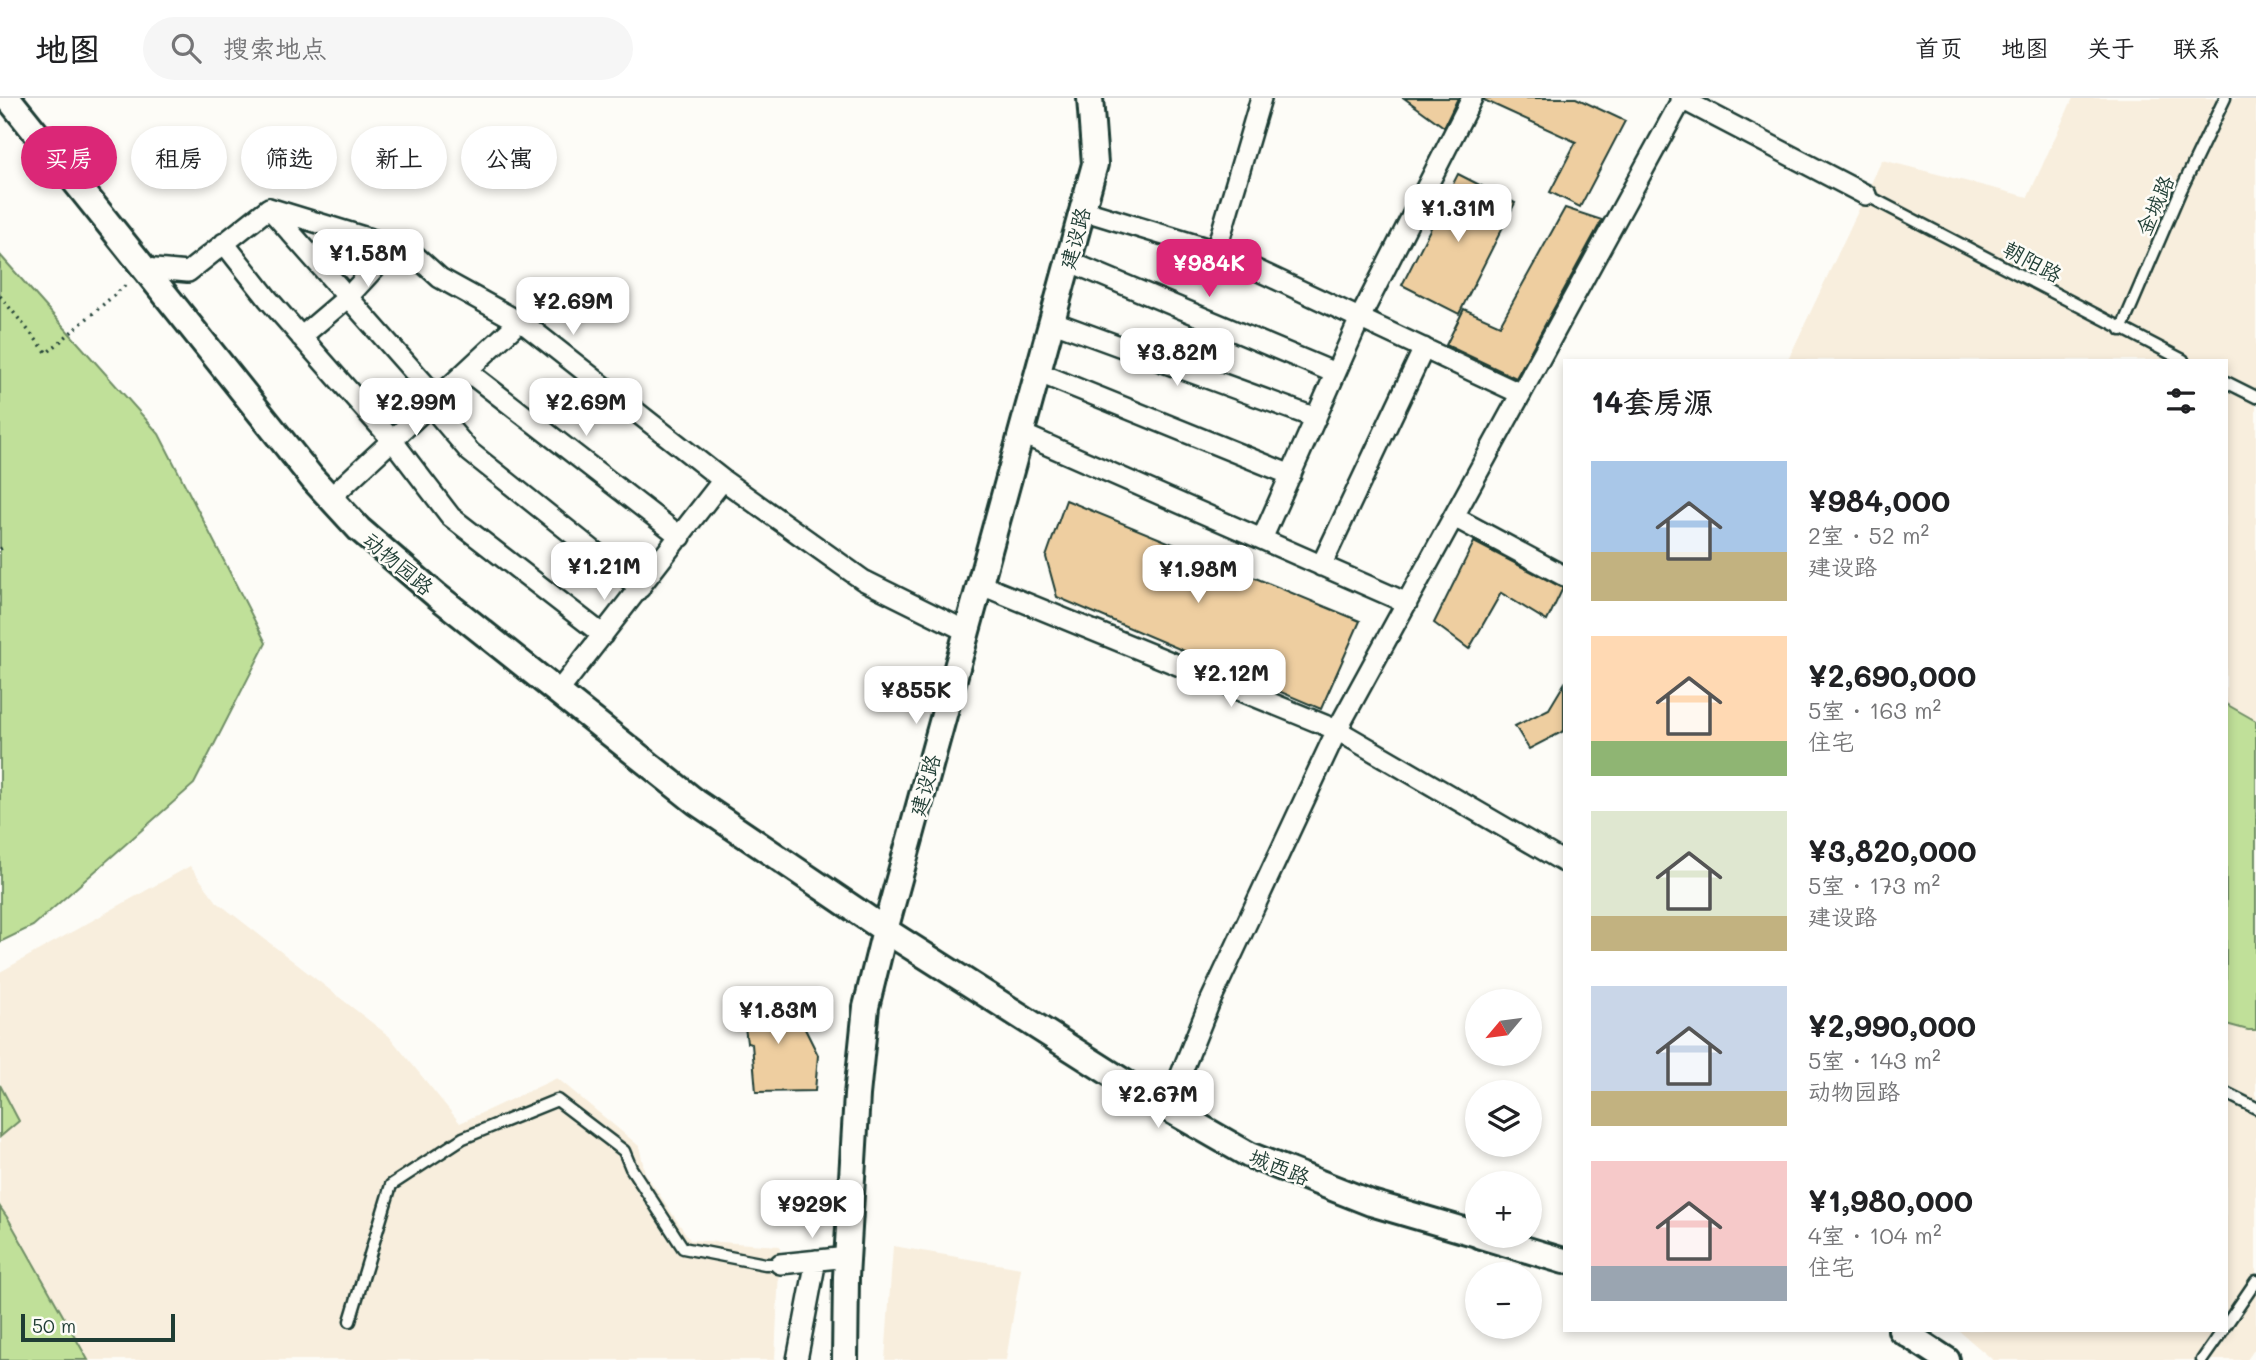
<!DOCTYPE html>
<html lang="zh">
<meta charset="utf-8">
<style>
body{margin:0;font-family:Mali,"LXGW WenKai TC",sans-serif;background:#f6f6f6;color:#202124;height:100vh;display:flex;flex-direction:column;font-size:26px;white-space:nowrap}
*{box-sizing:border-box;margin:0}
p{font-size:23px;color:#757577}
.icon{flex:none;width:38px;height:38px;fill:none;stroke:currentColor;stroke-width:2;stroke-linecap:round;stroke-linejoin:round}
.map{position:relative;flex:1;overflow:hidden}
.side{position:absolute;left:1563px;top:261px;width:665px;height:973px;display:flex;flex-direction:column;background:#fff;border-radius:0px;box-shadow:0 4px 10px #0003}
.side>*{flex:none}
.top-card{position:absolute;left:21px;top:28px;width:665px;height:63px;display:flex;gap:14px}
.needle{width:46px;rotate:241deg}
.fabs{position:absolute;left:1465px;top:891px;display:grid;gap:14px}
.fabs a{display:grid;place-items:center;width:77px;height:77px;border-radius:50%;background:#fff;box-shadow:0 4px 10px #0003;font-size:35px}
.scale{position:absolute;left:21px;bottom:18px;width:154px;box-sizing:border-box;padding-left:7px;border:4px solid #1f3d34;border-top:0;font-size:19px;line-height:24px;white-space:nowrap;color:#1f3d34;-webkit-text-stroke:5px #fdfcf7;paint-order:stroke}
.price{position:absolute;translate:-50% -60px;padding:0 16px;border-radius:14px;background:#fff;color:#222;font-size:23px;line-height:46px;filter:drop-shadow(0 2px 4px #0008)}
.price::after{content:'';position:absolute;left:50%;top:42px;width:21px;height:16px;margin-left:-10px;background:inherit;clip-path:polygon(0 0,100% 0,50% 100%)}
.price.current{background:#db2777;color:#fff}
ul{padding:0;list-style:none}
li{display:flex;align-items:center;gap:21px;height:175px;padding:0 28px}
li span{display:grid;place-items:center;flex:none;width:196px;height:140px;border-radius:0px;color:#555}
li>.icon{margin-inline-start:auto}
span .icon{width:84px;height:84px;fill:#fffc;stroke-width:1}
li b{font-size:30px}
h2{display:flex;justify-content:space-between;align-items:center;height:84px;padding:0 28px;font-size:30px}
.chip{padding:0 24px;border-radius:32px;background:#fff;box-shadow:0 4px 10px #0003;font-size:24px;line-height:63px}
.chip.current{background:#db2777;color:#fff}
header{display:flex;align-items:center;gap:42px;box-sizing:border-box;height:98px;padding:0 35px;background:#fff;border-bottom:2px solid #e0e0e0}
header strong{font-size:33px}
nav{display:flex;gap:38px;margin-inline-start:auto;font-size:24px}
.search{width:490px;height:63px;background:#f6f6f6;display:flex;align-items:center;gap:18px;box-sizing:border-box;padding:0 24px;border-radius:38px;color:#757577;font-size:26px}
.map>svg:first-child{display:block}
.built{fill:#f8eedd}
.green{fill:#c0e099;stroke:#708e66;stroke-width:2}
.building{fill:#eecea0;stroke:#1f3d34;stroke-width:2}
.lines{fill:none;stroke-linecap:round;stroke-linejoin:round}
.service-casing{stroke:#1f3d34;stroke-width:15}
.minor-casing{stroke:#1f3d34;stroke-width:24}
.tertiary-casing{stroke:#1f3d34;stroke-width:30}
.path{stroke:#1f3d34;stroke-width:3.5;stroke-dasharray:2 5;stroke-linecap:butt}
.service{stroke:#fdfcf7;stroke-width:10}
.minor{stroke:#fdfcf7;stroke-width:19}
.tertiary{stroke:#fdfcf7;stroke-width:24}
.labels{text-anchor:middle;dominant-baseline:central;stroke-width:5;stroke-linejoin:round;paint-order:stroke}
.street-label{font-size:21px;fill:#1f3d34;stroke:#fdfcf7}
</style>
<header>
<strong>地图</strong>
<div class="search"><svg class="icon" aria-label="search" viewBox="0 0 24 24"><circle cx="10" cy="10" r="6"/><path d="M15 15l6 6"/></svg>搜索地点</div>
<nav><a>首页</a><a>地图</a><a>关于</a><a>联系</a></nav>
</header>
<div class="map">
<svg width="2256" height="1262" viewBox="0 0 2256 1262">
<rect width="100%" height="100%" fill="#fdfcf7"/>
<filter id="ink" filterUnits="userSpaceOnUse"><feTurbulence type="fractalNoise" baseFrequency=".0143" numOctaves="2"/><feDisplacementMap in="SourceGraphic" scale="14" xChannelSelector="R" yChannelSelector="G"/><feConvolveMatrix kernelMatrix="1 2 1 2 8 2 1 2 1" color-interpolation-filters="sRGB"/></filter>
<g filter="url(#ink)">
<path class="built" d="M 2073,0 L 2256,0 L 2256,1249 L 2247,1262 L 1993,1262 L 1958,1232 L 2226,1232 L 2226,262 L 1788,262 L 1882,62 L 2028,99 Z
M 190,768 L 217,804 L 389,938 L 460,1025 L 557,980 L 639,1048 L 645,1075 L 690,1142 L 780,1148 L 775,1262 L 88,1262 L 9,1122 L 0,1109 L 0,1039 L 19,1023 L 0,987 L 0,874 Z
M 893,1148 L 1021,1170 L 1006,1262 L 885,1262 Z"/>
<path class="green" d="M 0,157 L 159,336 L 266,545 L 194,686 L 33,828 L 0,844 Z
M 2226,606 L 2256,623 L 2256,932 L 2248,932 L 2226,926 Z
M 0,987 L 19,1023 L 0,1039 Z
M 0,1109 L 9,1122 L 88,1262 L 0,1262 Z"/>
<path class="building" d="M 1404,0 L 1458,0 L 1444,29 Z
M 1484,0 L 1576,0 L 1625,23 L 1580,109 L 1550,94 L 1576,44 L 1484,2 Z
M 1458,76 L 1515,105 L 1459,216 L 1402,187 Z
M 1565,110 L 1602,122 L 1516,280 L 1446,247 L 1464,211 L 1500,227 Z
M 1066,402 L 1360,523 L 1321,611 L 1057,499 L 1046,459 Z
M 1474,444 L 1563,490 L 1547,523 L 1501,495 L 1469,551 L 1434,525 Z
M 1564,586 L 1564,633 L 1529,651 L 1515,628 L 1549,611 Z
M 763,893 L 764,897 L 781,902 L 788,920 L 800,921 L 818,957 L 815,993 L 756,994 L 752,946 L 747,945 L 741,896 Z"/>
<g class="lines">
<defs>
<path id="service" d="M 1866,97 L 2183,262
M 2121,232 L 2180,94 L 2225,0
M 2226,284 L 2256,299
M 2226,995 L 2256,1010
M 350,1223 L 391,1087 L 463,1040 L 557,1002 L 624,1053 L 631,1070 L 683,1150 L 765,1166 L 780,1166
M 2226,1227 L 2256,1183
M 2202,1262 L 2223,1232"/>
<path id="minor" d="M 1680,0 L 1866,97
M 269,110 L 437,300
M 1082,112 L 1216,153 L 1521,296
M 224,145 L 268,201 L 392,342 L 451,419 L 603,537
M 1216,153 L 1261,0
M 1068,163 L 1335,275
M 144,170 L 188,174 L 269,110 L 410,153 L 440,180 L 527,228 L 723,382 L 863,482 L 966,533
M 1051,223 L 1316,320
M 301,239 L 348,199 L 394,149
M 467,273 L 681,439
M 1037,274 L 1291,377
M 430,307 L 470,354 L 640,490
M 1020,335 L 1407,505
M 330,400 L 519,224
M 1454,419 L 1564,478
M 1262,441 L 1360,220 L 1472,0
M 1321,468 L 1424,250
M 979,486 L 1337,632 L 1682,1
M 558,594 L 723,382
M 1167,1011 L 1209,906 L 1337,632 L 1564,764
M 780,1166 L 848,1159
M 797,1262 L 816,1162"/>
<path id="tertiary" d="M 8,0 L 312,380 L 359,431 L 436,497 L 696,704 L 885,832 L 1146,998 L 1249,1057 L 1371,1105 L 1477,1136
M 1481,1138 L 1564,1163
M 1901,1232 L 1947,1262
M 845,1262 L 846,1179 L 857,997 L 866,909 L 885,832 L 1095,66 L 1090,0"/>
</defs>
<use href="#service" class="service-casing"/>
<use href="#minor" class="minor-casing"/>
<use href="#tertiary" class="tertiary-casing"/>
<path class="path" d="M 0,198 L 47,255 L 127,186
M 0,451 L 6,448"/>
<use href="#service" class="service"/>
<use href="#minor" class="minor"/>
<use href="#tertiary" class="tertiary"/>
</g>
</g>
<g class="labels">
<g class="street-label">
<text transform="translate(2154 107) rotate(-66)">金城路</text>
<text transform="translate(1074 140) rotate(-75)">建设路</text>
<text transform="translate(2033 163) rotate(28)">朝阳路</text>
<text transform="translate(399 465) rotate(40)">动物园路</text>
<text transform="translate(924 687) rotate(-75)">建设路</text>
<text transform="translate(1280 1068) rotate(22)">城西路</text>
</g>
</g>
</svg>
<div class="fabs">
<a><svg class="needle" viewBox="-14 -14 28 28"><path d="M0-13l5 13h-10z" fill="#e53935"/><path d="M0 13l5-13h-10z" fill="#757577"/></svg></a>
<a><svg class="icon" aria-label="layers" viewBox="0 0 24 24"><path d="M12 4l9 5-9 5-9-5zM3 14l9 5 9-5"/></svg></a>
<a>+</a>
<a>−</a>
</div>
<div class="scale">50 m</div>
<b class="price" style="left:1458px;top:146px">¥1.31M</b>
<b class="price" style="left:368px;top:191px">¥1.58M</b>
<b class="price current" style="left:1209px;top:201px">¥984K</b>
<b class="price" style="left:573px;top:239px">¥2.69M</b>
<b class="price" style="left:1177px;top:290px">¥3.82M</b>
<b class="price" style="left:416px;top:340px">¥2.99M</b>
<b class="price" style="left:586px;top:340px">¥2.69M</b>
<b class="price" style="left:604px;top:504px">¥1.21M</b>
<b class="price" style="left:1198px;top:507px">¥1.98M</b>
<b class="price" style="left:1231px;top:611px">¥2.12M</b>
<b class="price" style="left:916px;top:628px">¥855K</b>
<b class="price" style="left:778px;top:948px">¥1.83M</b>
<b class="price" style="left:1158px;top:1032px">¥2.67M</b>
<b class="price" style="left:812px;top:1142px">¥929K</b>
<div class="top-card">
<a class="chip current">买房</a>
<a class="chip">租房</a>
<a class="chip">筛选</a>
<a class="chip">新上</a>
<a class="chip">公寓</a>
</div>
<section class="side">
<h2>14套房源<svg class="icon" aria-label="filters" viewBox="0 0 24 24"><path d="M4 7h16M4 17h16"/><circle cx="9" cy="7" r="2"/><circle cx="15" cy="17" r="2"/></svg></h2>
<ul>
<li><span style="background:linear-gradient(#a9c7e8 65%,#c2b280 0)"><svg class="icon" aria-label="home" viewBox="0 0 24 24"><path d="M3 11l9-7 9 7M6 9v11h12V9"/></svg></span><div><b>¥984,000</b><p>2室 · 52 m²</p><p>建设路</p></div></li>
<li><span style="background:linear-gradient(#ffd9b3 75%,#8fb573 0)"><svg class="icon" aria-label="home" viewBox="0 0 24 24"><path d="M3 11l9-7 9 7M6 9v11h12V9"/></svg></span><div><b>¥2,690,000</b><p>5室 · 163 m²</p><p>住宅</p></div></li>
<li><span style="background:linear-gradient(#dfe7d0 75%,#c2b280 0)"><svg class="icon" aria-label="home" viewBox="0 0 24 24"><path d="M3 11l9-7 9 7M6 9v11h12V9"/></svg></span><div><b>¥3,820,000</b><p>5室 · 173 m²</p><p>建设路</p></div></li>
<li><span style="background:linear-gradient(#c9d6e8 75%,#c2b280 0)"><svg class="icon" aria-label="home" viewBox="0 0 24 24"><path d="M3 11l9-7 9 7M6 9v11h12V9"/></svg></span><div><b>¥2,990,000</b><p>5室 · 143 m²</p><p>动物园路</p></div></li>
<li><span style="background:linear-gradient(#f6c9c9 75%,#9aa5b1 0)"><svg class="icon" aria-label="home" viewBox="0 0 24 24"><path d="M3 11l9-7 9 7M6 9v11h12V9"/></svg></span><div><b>¥1,980,000</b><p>4室 · 104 m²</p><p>住宅</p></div></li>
</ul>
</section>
</div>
